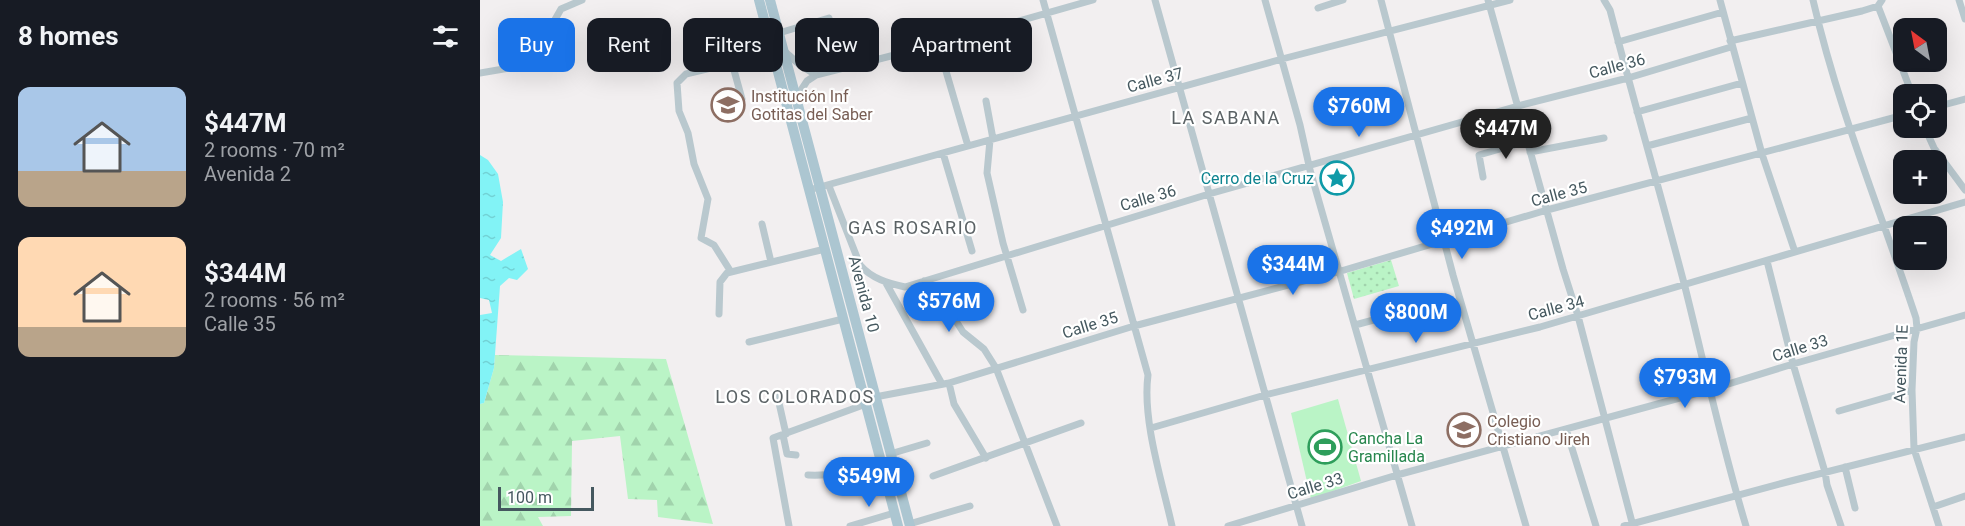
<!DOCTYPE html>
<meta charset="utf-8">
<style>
body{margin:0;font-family:Roboto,sans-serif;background:#242831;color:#f1f3f6;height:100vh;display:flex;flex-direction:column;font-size:22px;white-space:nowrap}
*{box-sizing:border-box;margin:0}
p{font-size:20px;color:#9ea1a6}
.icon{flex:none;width:33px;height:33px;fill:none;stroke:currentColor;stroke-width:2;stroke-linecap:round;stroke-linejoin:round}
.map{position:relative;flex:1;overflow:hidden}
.sheet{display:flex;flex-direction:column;background:#171b24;width:480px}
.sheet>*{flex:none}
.hud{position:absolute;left:18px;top:18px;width:570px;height:54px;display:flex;gap:12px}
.needle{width:39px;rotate:328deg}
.tools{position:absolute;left:1413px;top:18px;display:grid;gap:12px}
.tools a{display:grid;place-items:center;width:54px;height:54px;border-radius:12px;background:#171b24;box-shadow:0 6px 24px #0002;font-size:30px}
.scale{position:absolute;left:18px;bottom:15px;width:96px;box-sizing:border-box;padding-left:6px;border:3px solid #45585f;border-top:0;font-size:16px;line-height:21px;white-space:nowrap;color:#45585f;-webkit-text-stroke:4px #fff;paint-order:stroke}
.price{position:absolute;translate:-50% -51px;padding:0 14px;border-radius:21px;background:#1a73e8;color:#fff;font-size:20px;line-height:39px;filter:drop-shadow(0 2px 3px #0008)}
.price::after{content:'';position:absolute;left:50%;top:36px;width:18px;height:14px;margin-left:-9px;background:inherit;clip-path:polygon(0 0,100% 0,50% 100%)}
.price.selected{background:#222;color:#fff}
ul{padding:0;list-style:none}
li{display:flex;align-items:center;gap:18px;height:150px;padding:0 18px}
li span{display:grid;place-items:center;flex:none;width:168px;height:120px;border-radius:12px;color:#555}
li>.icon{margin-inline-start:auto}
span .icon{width:72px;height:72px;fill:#fffc;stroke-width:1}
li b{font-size:26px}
h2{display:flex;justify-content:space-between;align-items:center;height:72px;padding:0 18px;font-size:26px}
.pill{padding:0 21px;border-radius:12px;background:#171b24;box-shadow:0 6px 24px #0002;font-size:21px;line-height:54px}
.pill.selected{background:#1a73e8;color:#fff}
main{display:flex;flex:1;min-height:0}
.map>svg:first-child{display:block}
.forest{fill:url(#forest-firs)}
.park{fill:url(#park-dots)}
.pitch{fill:#baf4c6}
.water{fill:url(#water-ripples)}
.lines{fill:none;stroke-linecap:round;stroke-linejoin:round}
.minor{stroke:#b9c8ce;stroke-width:7}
.primary{stroke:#acc6d1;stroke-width:10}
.labels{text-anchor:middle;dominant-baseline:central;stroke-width:4.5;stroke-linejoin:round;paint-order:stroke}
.street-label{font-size:16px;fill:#45585f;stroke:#fff}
.education-label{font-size:16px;fill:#785e54;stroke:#fff;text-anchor:start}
.culture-label{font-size:16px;fill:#0d838f;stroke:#fff;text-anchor:end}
.leisure-label{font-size:16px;fill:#27864d;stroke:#fff;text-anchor:start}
.neighbourhood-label{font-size:18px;letter-spacing:1.5px;fill:#5b6265;stroke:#fff}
</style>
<main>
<section class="sheet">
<h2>8 homes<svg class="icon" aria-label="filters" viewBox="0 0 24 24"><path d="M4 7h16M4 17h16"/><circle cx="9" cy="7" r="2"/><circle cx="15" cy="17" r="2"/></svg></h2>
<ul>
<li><span style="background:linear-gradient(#a9c7e8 70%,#b9a48a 0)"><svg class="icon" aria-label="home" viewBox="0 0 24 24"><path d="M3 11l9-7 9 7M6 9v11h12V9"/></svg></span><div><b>$447M</b><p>2 rooms · 70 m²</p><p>Avenida 2</p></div></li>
<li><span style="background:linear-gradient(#ffd9b3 75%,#b9a48a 0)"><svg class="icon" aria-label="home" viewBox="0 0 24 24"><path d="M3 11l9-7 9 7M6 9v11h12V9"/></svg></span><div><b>$344M</b><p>2 rooms · 56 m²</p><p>Calle 35</p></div></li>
</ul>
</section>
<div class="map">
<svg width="1485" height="526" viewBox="0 0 1485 526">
<defs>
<pattern id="forest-firs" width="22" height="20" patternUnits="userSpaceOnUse" patternTransform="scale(1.5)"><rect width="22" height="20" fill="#baf4c6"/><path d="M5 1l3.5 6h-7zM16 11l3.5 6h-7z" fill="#a1d3ac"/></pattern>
<pattern id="park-dots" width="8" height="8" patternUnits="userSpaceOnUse" patternTransform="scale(1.5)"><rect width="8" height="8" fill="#baf4c6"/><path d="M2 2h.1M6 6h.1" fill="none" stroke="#a1d3ac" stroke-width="1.8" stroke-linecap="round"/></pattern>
<pattern id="water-ripples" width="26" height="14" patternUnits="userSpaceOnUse" patternTransform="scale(1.5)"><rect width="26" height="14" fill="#82f3f6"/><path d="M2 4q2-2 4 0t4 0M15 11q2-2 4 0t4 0" fill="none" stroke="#72d2d5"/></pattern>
</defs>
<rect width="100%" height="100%" fill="#f2eff0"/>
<path class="forest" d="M 15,355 L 186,359 L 233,524 L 178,517 L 177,500 L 148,499 L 140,436 L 92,441 L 91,516 L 58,517 L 63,526 L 0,526 L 0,404 L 4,403 L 14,368 Z"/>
<path class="park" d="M 911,260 L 919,286 L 874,299 L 867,273 Z"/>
<path class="pitch" d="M 858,399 L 881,481 L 831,499 L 811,413 Z"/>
<path class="water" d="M 0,155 L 8,160 L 18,174 L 23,202 L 21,238 L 10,255 L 21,261 L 41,249 L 48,269 L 37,280 L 29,278 L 20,286 L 14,368 L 4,403 L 0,404 L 0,315 L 12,313 L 9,300 L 0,298 Z"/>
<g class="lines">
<path class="minor" d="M 563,0 L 668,375 C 662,420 682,481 692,526
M 675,0 L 822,526
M 785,0 L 820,125 L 830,170 L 932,526
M 901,0 L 973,275 L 1046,526
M 1008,0 L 1083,269 L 1098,316 L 1153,526
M 1124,0 L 1130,10 C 1154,102 1181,195 1205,287 C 1225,367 1242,447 1266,526
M 1240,0 L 1282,154 L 1315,252
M 1333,0 C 1358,109 1401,212 1436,318 L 1437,328 L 1434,342 L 1432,390 L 1434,449 L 1459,526
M 1479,0 L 1485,19
M 1398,6 L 1432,94
M 838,8 L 863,0
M 299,33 L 349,18
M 242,37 L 248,64
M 1250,41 L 1382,11 L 1398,6 L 1402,0
M 1138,42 L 1243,12
M 458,44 L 488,146
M 304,51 L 320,65 L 336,75
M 252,63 L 262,99
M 0,73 L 41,66 L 52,60 L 81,9 L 102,0
M 316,98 L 327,81 L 336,75 L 458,44 L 613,0
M 506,101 L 513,139
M 1456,107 L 1485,99
M 1157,112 L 1262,83
M 1445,128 L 1454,148 L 1485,190
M 510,140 L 507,173 L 523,243 L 543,310
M 1167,146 L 1272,118
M 1050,152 L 1124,138
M 463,153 L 492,251
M 1003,177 L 999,155 L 1047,141
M 349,186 L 380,265 C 392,279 408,283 425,287 L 729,194 L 1038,106 L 1148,78 L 1251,47
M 329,190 L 802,59 L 1030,0
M 282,224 L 291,262
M 1287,261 L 1313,364 L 1345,472 L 1347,485 L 1361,526
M 251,272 L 234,245 L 221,238 L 228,199 L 214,164 L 208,133 L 199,111 L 197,83 L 206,74 L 293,53
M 444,281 L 464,302 L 483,332 L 504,349 L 516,368 L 577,526
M 406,283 L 462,384
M 239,314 L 240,282 L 247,273 L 345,249
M 875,325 L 942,307
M 269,342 L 363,319
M 469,383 L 474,404 L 506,458
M 297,394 L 306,434
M 395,397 L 469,383 L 654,326 L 861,271 L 1067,210 L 1424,115
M 1359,411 L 1432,390
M 671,428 L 785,395 L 1060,327 L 1485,202
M 1086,429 L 1116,526
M 303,435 L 307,454 L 316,455
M 410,454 L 447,443
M 1365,467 L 1375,508
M 328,475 C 354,476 377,472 402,466
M 453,476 L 601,423
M 1453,507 L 1485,496
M 429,524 L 490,506
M 309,526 L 293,438 L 386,404
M 370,526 L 414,513
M 748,526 L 917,475 L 1229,390 L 1313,364 L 1485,315
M 1144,526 L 1307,482 L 1485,437"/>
<path class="primary" d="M 279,0 L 418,526
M 290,0 L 430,526"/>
</g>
<defs>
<symbol id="school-ring" viewBox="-11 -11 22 22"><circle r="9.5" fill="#fff" stroke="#8d6e63" stroke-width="1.5"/><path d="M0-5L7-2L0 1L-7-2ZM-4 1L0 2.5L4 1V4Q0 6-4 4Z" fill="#8d6e63"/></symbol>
<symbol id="sight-ring" viewBox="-11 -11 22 22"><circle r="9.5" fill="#fff" stroke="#0f9aa8" stroke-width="1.5"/><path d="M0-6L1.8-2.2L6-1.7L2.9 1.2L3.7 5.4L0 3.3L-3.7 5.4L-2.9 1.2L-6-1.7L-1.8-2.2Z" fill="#0f9aa8"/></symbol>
<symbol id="stadium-ring" viewBox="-11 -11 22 22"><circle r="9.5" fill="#fff" stroke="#2e9e5b" stroke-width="1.5"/><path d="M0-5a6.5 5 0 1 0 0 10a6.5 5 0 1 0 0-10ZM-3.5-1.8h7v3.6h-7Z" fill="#2e9e5b"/></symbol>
</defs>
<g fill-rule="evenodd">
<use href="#school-ring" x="229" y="86" width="38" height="38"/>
<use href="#sight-ring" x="838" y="159" width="38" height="38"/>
<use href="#school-ring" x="965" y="411" width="38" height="38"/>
<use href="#stadium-ring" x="826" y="428" width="38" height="38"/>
</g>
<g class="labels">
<g class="street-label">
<text transform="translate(1137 66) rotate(-15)">Calle 36</text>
<text transform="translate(675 80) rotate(-15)">Calle 37</text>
<text transform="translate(1079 194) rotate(-15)">Calle 35</text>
<text transform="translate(668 198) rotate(-16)">Calle 36</text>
<text transform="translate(384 294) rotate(75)">Avenida 10</text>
<text transform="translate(1076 308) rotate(-15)">Calle 34</text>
<text transform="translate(610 325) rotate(-17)">Calle 35</text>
<text transform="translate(1320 348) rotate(-17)">Calle 33</text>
<text transform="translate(1421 364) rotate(-88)">Avenida 1E</text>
<text transform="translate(835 486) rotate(-17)">Calle 33</text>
</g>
<g class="education-label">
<text x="271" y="96">Institución Inf<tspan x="271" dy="18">Gotitas del Saber</tspan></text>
<text x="1007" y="421">Colegio<tspan x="1007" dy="18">Cristiano Jireh</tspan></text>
</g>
<g class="culture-label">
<text x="834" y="178">Cerro de la Cruz</text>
</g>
<g class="leisure-label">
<text x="868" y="438">Cancha La<tspan x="868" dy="18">Gramillada</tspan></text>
</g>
<g class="neighbourhood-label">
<text x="746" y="117">LA SABANA</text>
<text x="433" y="227">GAS ROSARIO</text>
<text x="315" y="396">LOS COLORADOS</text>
</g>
</g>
</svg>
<div class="tools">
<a><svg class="needle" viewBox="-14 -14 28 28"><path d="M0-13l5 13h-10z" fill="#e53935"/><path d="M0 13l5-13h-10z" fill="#9ea1a6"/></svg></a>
<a><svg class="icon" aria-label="locate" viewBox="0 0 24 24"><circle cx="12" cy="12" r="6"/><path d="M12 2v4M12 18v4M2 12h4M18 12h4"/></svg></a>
<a>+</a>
<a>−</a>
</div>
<div class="scale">100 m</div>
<b class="price" style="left:879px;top:138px">$760M</b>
<b class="price selected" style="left:1026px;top:160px">$447M</b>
<b class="price" style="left:982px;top:260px">$492M</b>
<b class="price" style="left:813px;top:296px">$344M</b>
<b class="price" style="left:469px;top:333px">$576M</b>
<b class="price" style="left:936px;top:344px">$800M</b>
<b class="price" style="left:1205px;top:409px">$793M</b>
<b class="price" style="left:389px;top:508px">$549M</b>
<div class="hud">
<a class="pill selected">Buy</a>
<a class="pill">Rent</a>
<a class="pill">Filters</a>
<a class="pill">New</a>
<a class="pill">Apartment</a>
</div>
</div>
</main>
